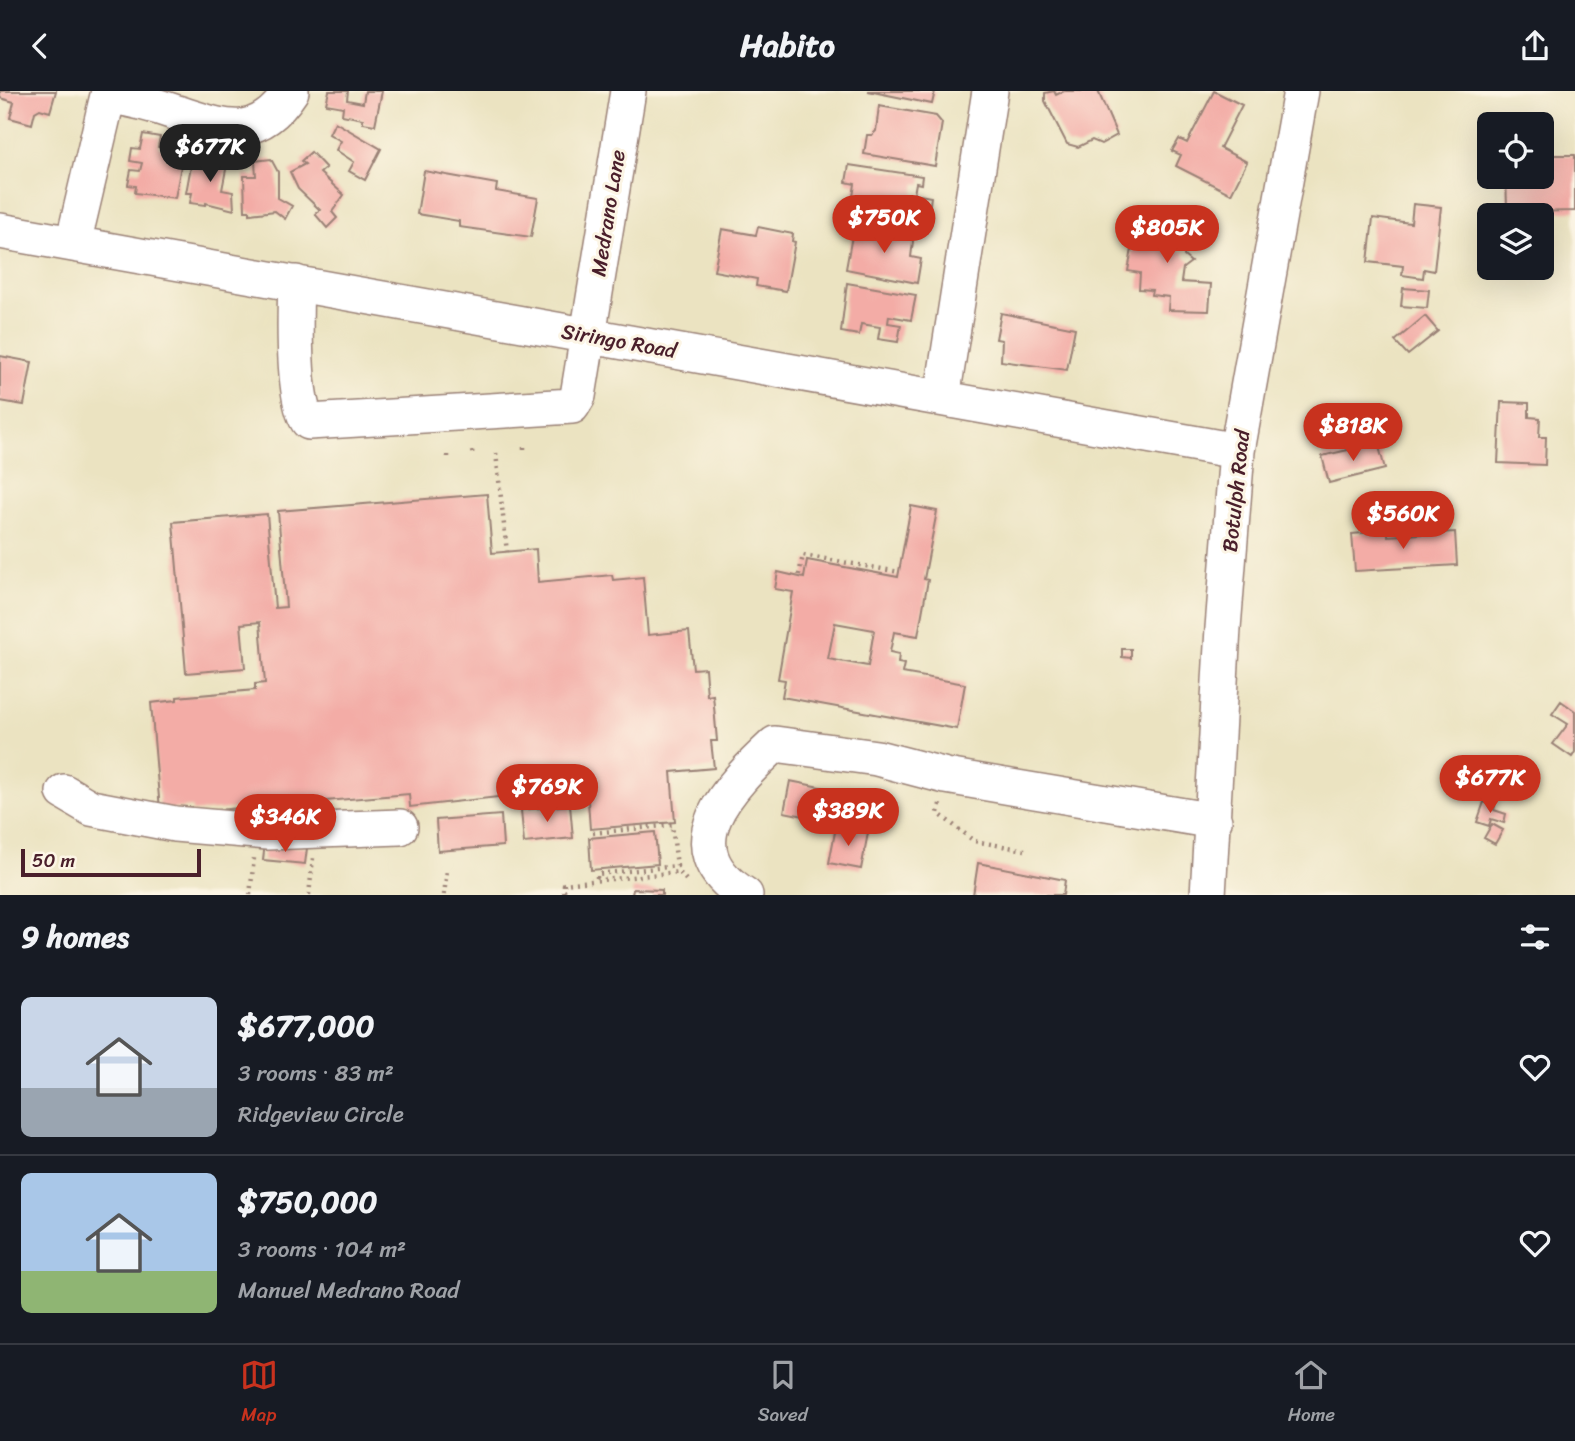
<!DOCTYPE html>
<meta charset="utf-8">
<style>
body{margin:0;font-family:Sriracha,sans-serif;background:#242831;color:#f1f3f6;height:100vh;display:flex;flex-direction:column;font-size:26px;white-space:nowrap}
*{box-sizing:border-box;margin:0}
p{font-size:23px;color:#9ea1a6}
.icon{flex:none;width:38px;height:38px;fill:none;stroke:currentColor;stroke-width:2;stroke-linecap:round;stroke-linejoin:round}
.map{position:relative;height:804px;overflow:hidden}
.details{display:flex;flex-direction:column;background:#171b24;flex:1}
.details>*{flex:none}
.tools{position:absolute;left:1477px;top:21px;display:grid;gap:14px}
.tools a{display:grid;place-items:center;width:77px;height:77px;border-radius:10px;background:#171b24;box-shadow:0 7px 28px #0002;font-size:35px}
.scale{position:absolute;left:21px;bottom:18px;width:180px;box-sizing:border-box;padding-left:7px;border:4px solid #4a1f2b;border-top:0;font-size:19px;line-height:24px;white-space:nowrap;color:#4a1f2b;-webkit-text-stroke:5px #fcf5e5;paint-order:stroke}
.price{position:absolute;translate:-50% -60px;padding:0 16px;border-radius:24px;background:#c8321e;color:#fff;font-size:23px;line-height:46px;filter:drop-shadow(0 2px 4px #0008)}
.price::after{content:'';position:absolute;left:50%;top:42px;width:21px;height:16px;margin-left:-10px;background:inherit;clip-path:polygon(0 0,100% 0,50% 100%)}
.price.active{background:#222;color:#fff}
ul{padding:0;list-style:none}
li{display:flex;align-items:center;gap:21px;height:175px;padding:0 21px}
li+li{border-top:2px solid #363941}
li span{display:grid;place-items:center;flex:none;width:196px;height:140px;border-radius:10px;color:#555}
li>.icon{margin-inline-start:auto}
span .icon{width:84px;height:84px;fill:#fffc;stroke-width:1}
li b{font-size:30px}
h2{display:flex;justify-content:space-between;align-items:center;height:84px;padding:0 21px;font-size:30px}
header{display:flex;justify-content:space-between;align-items:center;height:91px;padding:0 21px;background:#171b24;font-size:32px;font-weight:700}
.tabs{display:flex;justify-content:space-around;align-items:center;height:98px;border-top:2px solid #363941;background:#171b24;font-size:19px;color:#9ea1a6}
.tabs a{display:grid;justify-items:center;gap:4px}
.tabs .active{color:#c8321e}
.map>svg:first-child{display:block}
.building{fill:#f3aca6;fill-rule:evenodd}
.lines{fill:none;stroke-linecap:round;stroke-linejoin:round}
.minor-casing{stroke:#9a8176;stroke-width:38}
.path{stroke:#9a8176;stroke-width:4.5;stroke-dasharray:2 5;stroke-linecap:butt}
.minor{stroke:#fff;stroke-width:35}
.labels{text-anchor:middle;dominant-baseline:central;stroke-width:6;stroke-linejoin:round;paint-order:stroke}
.street-label{font-size:21px;fill:#4a1f2b;stroke:#fcf5e5}
</style>
<header><svg class="icon" aria-label="back" viewBox="0 0 24 24"><path d="M15 5l-7 7 7 7"/></svg>Habito<svg class="icon" aria-label="share" viewBox="0 0 24 24"><path d="M12 15V3M7 8l5-5 5 5M5 13v7h14v-7"/></svg></header>
<div class="map">
<svg width="1575" height="804" viewBox="0 0 1575 804">
<rect width="100%" height="100%" fill="#fcf5e5"/>
<filter id="ink" filterUnits="userSpaceOnUse"><feTurbulence type="fractalNoise" baseFrequency=".0143" numOctaves="2"/><feDisplacementMap in="SourceGraphic" scale="14" xChannelSelector="R" yChannelSelector="G"/><feConvolveMatrix kernelMatrix="1 2 1 2 8 2 1 2 1" color-interpolation-filters="sRGB"/></filter>
<filter id="wash" filterUnits="userSpaceOnUse"><feTurbulence type="fractalNoise" baseFrequency=".00686" numOctaves="4" result="noise"/><feDisplacementMap in="SourceGraphic" scale="28" xChannelSelector="R" yChannelSelector="G"/><feGaussianBlur stdDeviation="1.57" result="paint"/><feColorMatrix in="noise" values="0 0 0 0 0 0 0 0 0 0 0 0 0 0 0 0 0 1.4 0 .05"/><feComposite in="paint" operator="in"/></filter>
<g filter="url(#wash)">
<rect width="100%" height="100%" fill="#ebe3c1"/>
<g id="blocks">
<path class="building" d="M 0,0 L 56,0 L 50,21 L 40,18 L 35,21 L 32,33 L 10,27 L 14,11 L 0,7 Z
M 329,0 L 348,0 L 347,9 L 363,12 L 365,0 L 382,0 L 375,34 L 363,32 L 363,28 L 342,24 L 343,16 L 326,13 Z
M 868,0 L 935,0 L 932,13 Z
M 1054,0 L 1056,4 L 1064,0 L 1098,0 L 1117,44 L 1101,53 L 1092,49 L 1078,56 L 1067,53 L 1045,10 L 1045,2 Z
M 1214,0 L 1242,14 L 1220,57 L 1247,71 L 1231,103 L 1176,75 L 1181,64 L 1172,60 L 1179,48 L 1187,52 Z
M 879,15 L 936,25 L 942,32 L 935,75 L 864,63 L 867,44 L 872,44 L 876,40 Z
M 335,31 L 381,58 L 365,89 L 349,80 L 354,71 L 336,59 L 341,50 L 329,43 Z
M 143,43 L 160,46 L 158,56 L 168,58 L 166,67 L 182,69 L 175,107 L 135,102 L 136,95 L 128,94 L 131,79 L 140,80 L 142,72 L 130,70 L 132,57 L 140,58 Z
M 1549,56 L 1549,64 L 1575,64 L 1575,120 L 1522,121 L 1519,116 L 1507,116 L 1506,86 L 1542,86 L 1542,57 Z
M 311,61 L 326,77 L 320,82 L 344,104 L 332,121 L 337,127 L 327,137 L 315,123 L 320,119 L 298,98 L 290,81 L 305,73 L 301,70 Z
M 206,64 L 228,68 L 222,99 L 233,101 L 234,119 L 206,112 L 206,114 L 190,112 L 192,102 L 186,102 L 191,75 L 203,77 Z
M 271,68 L 278,81 L 278,107 L 292,115 L 285,128 L 275,120 L 250,123 L 250,120 L 245,120 L 244,85 L 256,85 L 255,70 Z
M 849,74 L 922,85 L 921,93 L 916,92 L 914,103 L 931,106 L 927,133 L 874,122 L 866,115 L 852,112 L 855,93 L 846,91 Z
M 424,80 L 497,93 L 496,100 L 538,107 L 531,146 L 459,136 L 459,130 L 417,123 Z
M 1413,113 L 1441,116 L 1434,180 L 1424,178 L 1423,187 L 1402,184 L 1403,175 L 1368,171 L 1373,127 L 1411,132 Z
M 1190,128 L 1190,146 L 1186,146 L 1185,153 L 1178,153 L 1178,160 L 1185,161 L 1184,165 L 1191,171 L 1183,177 L 1181,191 L 1211,193 L 1209,220 L 1168,219 L 1169,206 L 1151,204 L 1152,199 L 1139,198 L 1140,182 L 1128,180 L 1134,147 L 1144,134 L 1157,130 Z
M 758,136 L 793,143 L 792,150 L 795,151 L 786,200 L 756,195 L 757,188 L 714,180 L 722,138 L 756,144 Z
M 888,138 L 903,140 L 913,150 L 911,166 L 921,168 L 917,192 L 846,178 L 853,139 L 887,145 Z
M 847,192 L 916,204 L 911,229 L 889,225 L 888,232 L 901,234 L 898,251 L 878,248 L 880,236 L 861,233 L 859,244 L 841,241 Z
M 1403,197 L 1429,199 L 1427,217 L 1401,215 Z
M 1001,222 L 1075,237 L 1067,279 L 1001,270 L 1002,249 L 996,248 Z
M 1425,225 L 1438,240 L 1408,264 L 1395,250 Z
M 0,265 L 32,271 L 24,314 L 0,310 Z
M 1501,311 L 1529,312 L 1529,326 L 1540,327 L 1539,346 L 1546,346 L 1545,374 L 1498,372 Z
M 1378,352 L 1385,378 L 1329,392 L 1322,365 Z
M 487,403 L 492,462 L 536,458 L 538,491 L 612,484 L 613,489 L 643,486 L 648,544 L 689,540 L 693,578 L 705,577 L 707,605 L 713,604 L 717,650 L 711,650 L 714,677 L 671,681 L 675,731 L 590,738 L 587,696 L 410,716 L 409,703 L 192,721 L 192,716 L 160,719 L 151,612 L 177,609 L 177,606 L 255,599 L 255,593 L 265,592 L 260,531 L 241,533 L 245,577 L 186,582 L 173,431 L 267,423 L 275,517 L 286,516 L 278,420 Z
M 911,415 L 937,420 L 924,488 L 928,489 L 918,545 L 894,541 L 890,561 L 899,563 L 898,572 L 904,573 L 902,582 L 965,593 L 957,638 L 782,606 L 785,589 L 778,588 L 793,501 L 775,498 L 778,481 L 804,487 L 807,469 L 898,486 ZM 835,532 L 874,539 L 868,575 L 828,568 Z
M 1388,440 L 1388,445 L 1455,441 L 1457,474 L 1355,480 L 1352,443 Z
M 1122,558 L 1131,558 L 1131,567 L 1122,566 Z
M 1561,610 L 1575,620 L 1575,661 L 1572,666 L 1553,653 L 1568,633 L 1552,623 Z
M 790,690 L 855,703 L 849,734 L 784,721 Z
M 1484,711 L 1495,715 L 1494,719 L 1506,723 L 1504,732 L 1491,728 L 1489,735 L 1477,731 Z
M 570,714 L 573,747 L 524,752 L 521,719 Z
M 501,724 L 503,755 L 438,760 L 436,729 Z
M 1492,733 L 1503,739 L 1495,753 L 1484,747 Z
M 836,736 L 868,742 L 861,778 L 829,772 Z
M 655,741 L 658,773 L 591,779 L 589,747 Z
M 265,752 L 307,757 L 305,773 L 263,769 Z
M 978,772 L 1065,789 L 1063,804 L 973,804 Z
M 633,798 L 662,799 L 662,804 L 632,804 Z"/>
</g>
</g>
<g filter="url(#ink)">
<use href="#blocks" fill-opacity="0" stroke="#9a8176" stroke-width="2"/>
<g class="lines">
<defs>
<path id="minor" d="M 109,5 C 132,8 154,14 177,22 C 225,37 257,52 291,0
M 0,140 L 1237,360
M 73,153 L 109,0
M 296,192 C 295,218 292,316 309,331 L 572,315 L 578,305 L 628,0
M 942,307 L 990,0
M 64,701 L 91,717 L 175,733 L 267,741 L 400,736
M 745,804 C 668,756 730,695 775,653 L 877,667 L 946,685 L 1214,730
M 1208,804 L 1223,537 L 1237,360 L 1301,0"/>
</defs>
<use href="#minor" class="minor-casing"/>
<path class="path" d="M 524,356 L 524,359
M 472,360 L 473,364
M 496,362 L 507,461
M 448,366 L 448,362
M 799,484 L 803,464 L 899,481
M 940,713 L 938,722 L 974,750 L 1025,759
M 593,742 L 672,734 L 677,775 L 597,783 L 597,789
M 250,804 L 254,767
M 309,804 L 313,767
M 444,804 L 447,779
M 572,804 L 564,800 L 564,793 L 679,781 L 687,790"/>
<use href="#minor" class="minor"/>
</g>
</g>
<g class="labels">
<g class="street-label">
<text transform="translate(608 122) rotate(-81)">Medrano Lane</text>
<text transform="translate(619 250) rotate(10)">Siringo Road</text>
<text transform="translate(1236 400) rotate(-84)">Botulph Road</text>
</g>
</g>
</svg>
<div class="tools">
<a><svg class="icon" aria-label="locate" viewBox="0 0 24 24"><circle cx="12" cy="12" r="6"/><path d="M12 2v4M12 18v4M2 12h4M18 12h4"/></svg></a>
<a><svg class="icon" aria-label="layers" viewBox="0 0 24 24"><path d="M12 4l9 5-9 5-9-5zM3 14l9 5 9-5"/></svg></a>
</div>
<div class="scale">50 m</div>
<b class="price active" style="left:210px;top:93px">$677K</b>
<b class="price" style="left:884px;top:164px">$750K</b>
<b class="price" style="left:1167px;top:174px">$805K</b>
<b class="price" style="left:1353px;top:372px">$818K</b>
<b class="price" style="left:1403px;top:460px">$560K</b>
<b class="price" style="left:1490px;top:724px">$677K</b>
<b class="price" style="left:547px;top:733px">$769K</b>
<b class="price" style="left:848px;top:757px">$389K</b>
<b class="price" style="left:285px;top:763px">$346K</b>
</div>
<section class="details">
<h2>9 homes<svg class="icon" aria-label="filters" viewBox="0 0 24 24"><path d="M4 7h16M4 17h16"/><circle cx="9" cy="7" r="2"/><circle cx="15" cy="17" r="2"/></svg></h2>
<ul>
<li><span style="background:linear-gradient(#c9d6e8 65%,#9aa5b1 0)"><svg class="icon" aria-label="home" viewBox="0 0 24 24"><path d="M3 11l9-7 9 7M6 9v11h12V9"/></svg></span><div><b>$677,000</b><p>3 rooms · 83 m²</p><p>Ridgeview Circle</p></div><svg class="icon" aria-label="heart" viewBox="0 0 24 24"><path d="M12 20l-8-8c-3-5 5-10 8-4 3-6 11-1 8 4z"/></svg></li>
<li><span style="background:linear-gradient(#a9c7e8 70%,#8fb573 0)"><svg class="icon" aria-label="home" viewBox="0 0 24 24"><path d="M3 11l9-7 9 7M6 9v11h12V9"/></svg></span><div><b>$750,000</b><p>3 rooms · 104 m²</p><p>Manuel Medrano Road</p></div><svg class="icon" aria-label="heart" viewBox="0 0 24 24"><path d="M12 20l-8-8c-3-5 5-10 8-4 3-6 11-1 8 4z"/></svg></li>
</ul>
</section>
<nav class="tabs">
<a class="active"><svg class="icon" aria-label="map" viewBox="0 0 24 24"><path d="M3 6l6-2 6 2 6-2v14l-6 2-6-2-6 2zM9 4v14M15 6v14"/></svg>Map</a>
<a><svg class="icon" aria-label="saved" viewBox="0 0 24 24"><path d="M7 4h10v16l-5-4-5 4z"/></svg>Saved</a>
<a><svg class="icon" aria-label="home" viewBox="0 0 24 24"><path d="M3 11l9-7 9 7M6 9v11h12V9"/></svg>Home</a>
</nav>
